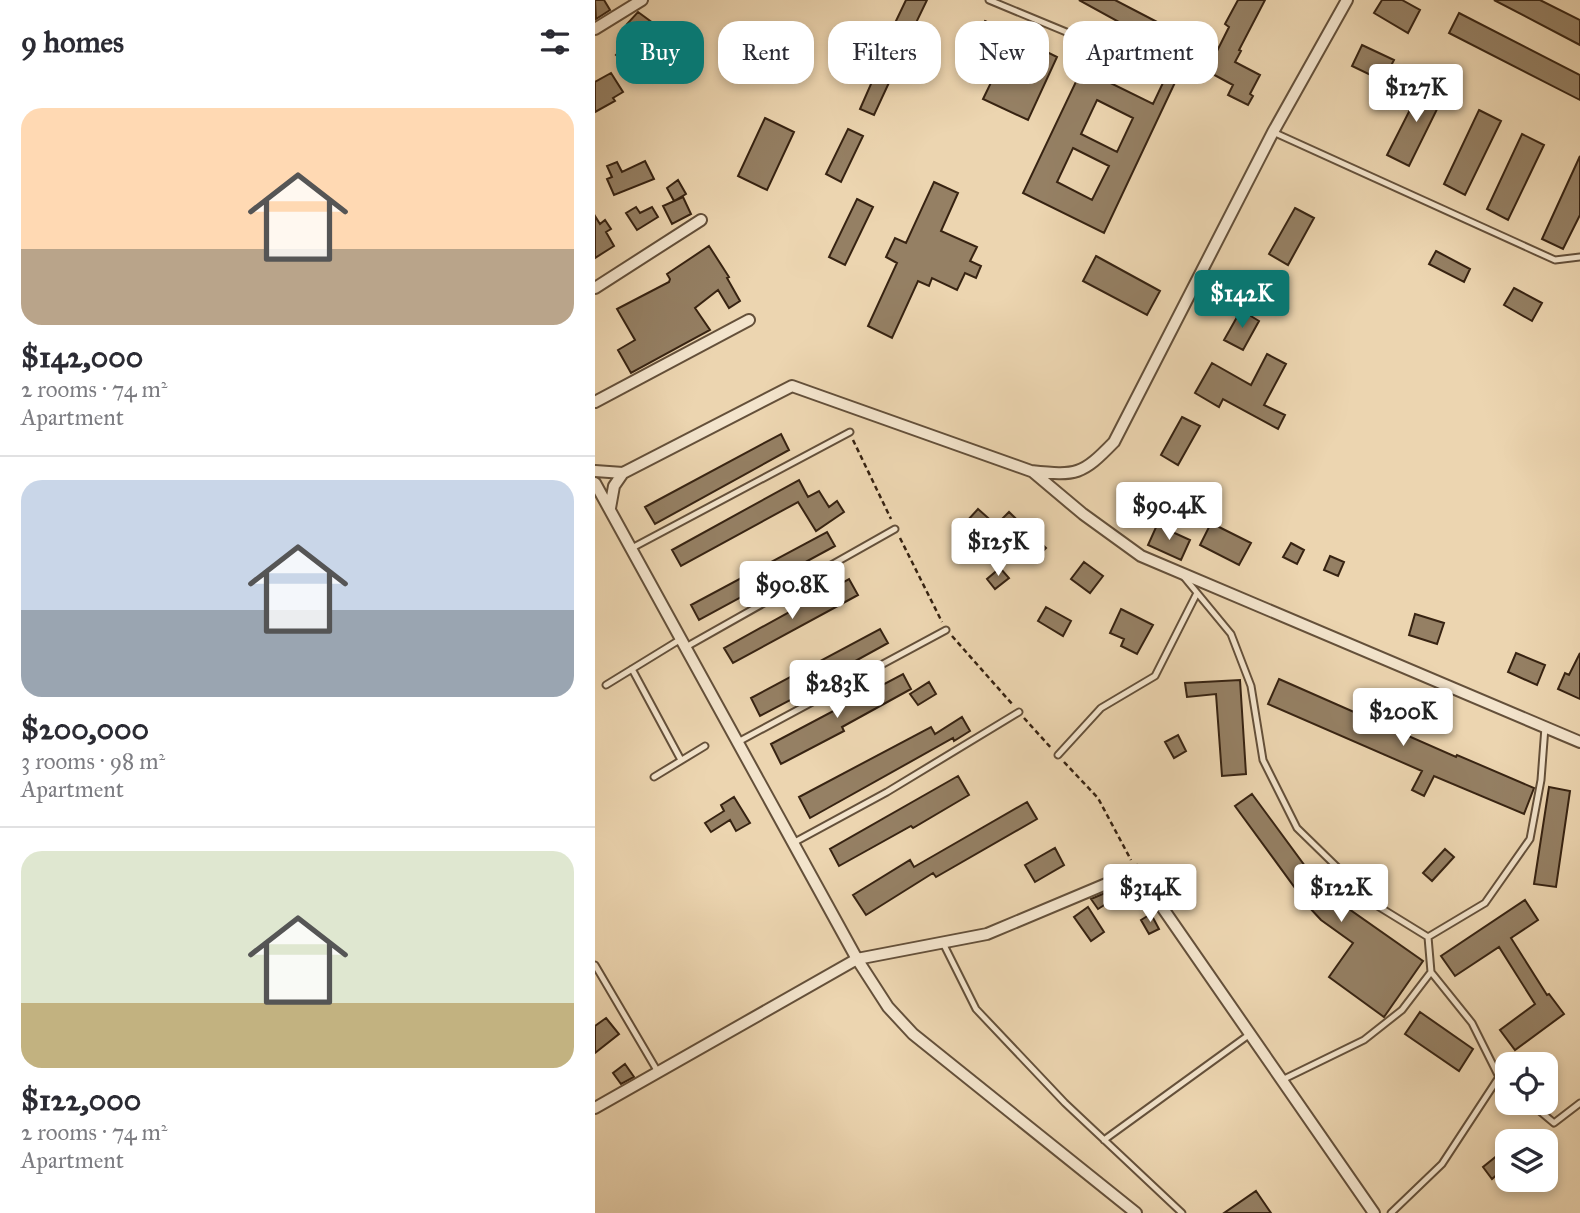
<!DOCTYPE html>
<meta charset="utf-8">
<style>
body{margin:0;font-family:"IM FELL Great Primer",serif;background:#f7f7f7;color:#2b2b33;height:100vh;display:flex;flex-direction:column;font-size:26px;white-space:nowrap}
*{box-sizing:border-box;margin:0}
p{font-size:23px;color:#7c7c81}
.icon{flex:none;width:38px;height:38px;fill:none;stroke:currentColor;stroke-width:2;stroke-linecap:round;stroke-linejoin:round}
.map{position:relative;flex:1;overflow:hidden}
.details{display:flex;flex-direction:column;background:#fff;width:595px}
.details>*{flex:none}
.banner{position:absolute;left:21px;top:21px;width:665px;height:63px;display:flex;gap:14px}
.buttons{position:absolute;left:900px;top:1052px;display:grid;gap:14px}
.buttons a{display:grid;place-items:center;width:63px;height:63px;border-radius:14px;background:#fff;box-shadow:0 4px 10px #0003;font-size:35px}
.price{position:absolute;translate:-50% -60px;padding:0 16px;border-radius:7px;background:#fff;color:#222;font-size:23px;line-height:46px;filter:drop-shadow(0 2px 4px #0008)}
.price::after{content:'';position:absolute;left:50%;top:42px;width:21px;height:16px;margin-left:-10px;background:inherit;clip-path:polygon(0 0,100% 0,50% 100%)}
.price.selected{background:#0f766e;color:#fff}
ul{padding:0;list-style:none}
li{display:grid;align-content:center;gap:14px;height:371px;padding:0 21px}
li+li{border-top:2px solid #e1e1e2}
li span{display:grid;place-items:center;height:217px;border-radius:21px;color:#555}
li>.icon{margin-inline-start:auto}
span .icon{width:126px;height:126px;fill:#fffc;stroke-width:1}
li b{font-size:30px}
h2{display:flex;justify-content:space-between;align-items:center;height:84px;padding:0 21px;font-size:30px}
.pill{padding:0 24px;border-radius:21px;background:#fff;box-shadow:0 4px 10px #0003;font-size:24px;line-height:63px}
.pill.selected{background:#0f766e;color:#fff}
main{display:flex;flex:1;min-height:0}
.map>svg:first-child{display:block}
.building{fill:#958064;stroke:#372312;stroke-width:2;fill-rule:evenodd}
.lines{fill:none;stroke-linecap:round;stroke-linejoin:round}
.service-casing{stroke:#64503a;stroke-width:9}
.minor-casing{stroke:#64503a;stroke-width:14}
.path{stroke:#372312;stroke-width:2.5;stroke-dasharray:5 3.5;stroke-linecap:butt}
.service{stroke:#f3e4cc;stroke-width:5}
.minor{stroke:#f3e4cc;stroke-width:10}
</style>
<main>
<section class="details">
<h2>9 homes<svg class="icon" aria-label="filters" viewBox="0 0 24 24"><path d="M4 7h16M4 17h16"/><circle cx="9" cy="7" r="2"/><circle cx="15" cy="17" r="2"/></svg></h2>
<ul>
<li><span style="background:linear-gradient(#ffd9b3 65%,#b9a48a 0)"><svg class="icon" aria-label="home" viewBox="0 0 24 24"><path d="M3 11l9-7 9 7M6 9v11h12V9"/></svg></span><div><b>$142,000</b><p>2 rooms · 74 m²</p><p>Apartment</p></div></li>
<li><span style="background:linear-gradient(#c9d6e8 60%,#9aa5b1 0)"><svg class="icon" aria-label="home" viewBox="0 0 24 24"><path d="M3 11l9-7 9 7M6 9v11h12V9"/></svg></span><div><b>$200,000</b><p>3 rooms · 98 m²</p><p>Apartment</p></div></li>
<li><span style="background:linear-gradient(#dfe7d0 70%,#c2b280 0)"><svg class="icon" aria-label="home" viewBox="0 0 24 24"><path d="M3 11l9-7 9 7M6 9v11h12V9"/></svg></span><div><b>$122,000</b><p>2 rooms · 74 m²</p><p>Apartment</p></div></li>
</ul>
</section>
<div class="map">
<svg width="985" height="1213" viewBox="0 0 985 1213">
<rect width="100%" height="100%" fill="#ecd5b0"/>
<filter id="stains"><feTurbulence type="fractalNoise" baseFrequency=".00286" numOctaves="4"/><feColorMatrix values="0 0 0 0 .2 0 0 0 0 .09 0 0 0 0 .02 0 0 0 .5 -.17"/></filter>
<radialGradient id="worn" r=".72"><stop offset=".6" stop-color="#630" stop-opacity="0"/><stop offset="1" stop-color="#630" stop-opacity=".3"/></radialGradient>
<path class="building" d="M 0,0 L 9,0 L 15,10 L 1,19 Z
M 311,0 L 332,0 L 306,54 L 289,46 Z
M 484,0 L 520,0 L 591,37 L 582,54 Z
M 643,0 L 670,0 L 644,50 L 646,51 L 640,62 L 665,75 L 655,94 L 658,96 L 653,105 L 633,95 L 638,85 L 612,71 L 634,27 L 630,24 Z
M 787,0 L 807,0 L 825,10 L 813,33 L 779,13 Z
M 899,0 L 945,0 L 985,20 L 985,45 Z
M 43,12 L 62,26 L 41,52 L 46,56 L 35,67 L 21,55 L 43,32 L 32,24 Z
M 864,13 L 985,75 L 985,100 L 854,33 Z
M 390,21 L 462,57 L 433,120 L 388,99 L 407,60 L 378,46 Z
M 767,45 L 799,60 L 788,81 L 757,66 Z
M 283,68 L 298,74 L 279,115 L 265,109 Z
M 487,69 L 558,104 L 574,70 L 584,74 L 509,233 L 428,193 ZM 502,100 L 538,118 L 522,152 L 486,134 ZM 478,148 L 514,166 L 497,200 L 462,182 Z
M 16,73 L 28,92 L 18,98 L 20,101 L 0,112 L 0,82 Z
M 829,82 L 850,93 L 814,166 L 792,155 Z
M 884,110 L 906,121 L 870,195 L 849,184 Z
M 170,118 L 199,132 L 172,190 L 143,176 Z
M 253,129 L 268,136 L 246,182 L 231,174 Z
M 927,134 L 949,145 L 913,220 L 892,209 Z
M 985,156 L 985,215 L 968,249 L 947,239 Z
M 50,161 L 59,179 L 19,195 L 12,179 L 17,177 L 12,166 L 22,162 L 27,172 Z
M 83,180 L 91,194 L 79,201 L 72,188 Z
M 339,182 L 363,193 L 346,231 L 382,247 L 375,261 L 386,266 L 381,278 L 370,273 L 362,290 L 337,278 L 334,286 L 323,281 L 297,338 L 273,326 L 302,263 L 291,257 L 300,238 L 311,243 Z
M 88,197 L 96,214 L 77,224 L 68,206 Z
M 262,199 L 278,207 L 250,265 L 234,257 Z
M 41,207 L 45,213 L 57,207 L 63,217 L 42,230 L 31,213 Z
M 700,208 L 719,218 L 693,265 L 674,254 Z
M 0,216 L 5,224 L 10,220 L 16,229 L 11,232 L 19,246 L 0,258 Z
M 114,246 L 134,277 L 132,278 L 145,301 L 134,308 L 123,290 L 100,308 L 115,330 L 36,373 L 23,350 L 40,340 L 22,309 L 74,282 L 75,279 L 72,274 Z
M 841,251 L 875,269 L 869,282 L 834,264 Z
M 501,256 L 565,291 L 552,315 L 488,281 Z
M 919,288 L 947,303 L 937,321 L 909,305 Z
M 646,310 L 664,321 L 648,350 L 629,340 Z
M 672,354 L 691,364 L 669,405 L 690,415 L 683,429 L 628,399 L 624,407 L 600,393 L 617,363 L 656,385 Z
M 587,417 L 605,426 L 583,465 L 566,455 Z
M 186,434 L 194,450 L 60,524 L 50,507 Z
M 204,480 L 213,497 L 224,491 L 234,507 L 242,501 L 249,512 L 221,531 L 203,502 L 86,566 L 77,550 Z
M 383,509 L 401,525 L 414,512 L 451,548 L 439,560 L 430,550 L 417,562 L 395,538 L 393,541 L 372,521 Z
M 616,523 L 656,543 L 644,565 L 605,545 Z
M 562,525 L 595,540 L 586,560 L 553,545 Z
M 232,532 L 240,546 L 104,620 L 96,605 Z
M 696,543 L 709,550 L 702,564 L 688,557 Z
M 735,556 L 749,562 L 743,576 L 729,570 Z
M 489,562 L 508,576 L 495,593 L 476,579 Z
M 405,568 L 414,578 L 400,589 L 392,579 Z
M 254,579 L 263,595 L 138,663 L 129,648 Z
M 451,607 L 476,621 L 468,636 L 443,621 Z
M 526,609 L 558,625 L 542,654 L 526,646 L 529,639 L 515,633 Z
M 820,614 L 849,623 L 842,644 L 814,635 Z
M 285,629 L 293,643 L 222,682 L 224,685 L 165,716 L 156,698 Z
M 921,653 L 950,665 L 942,685 L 913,672 Z
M 985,653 L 985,699 L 963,689 L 970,673 L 974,675 Z
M 308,674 L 316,689 L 247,727 L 249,731 L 186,764 L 176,744 Z
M 684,679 L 861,757 L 862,755 L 939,788 L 929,814 L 839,776 L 829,796 L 817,790 L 827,771 L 673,704 Z
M 645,680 L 651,774 L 627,776 L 621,694 L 592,697 L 590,683 Z
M 334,682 L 341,694 L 323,705 L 315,694 Z
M 367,717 L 375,731 L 359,741 L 358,738 L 215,818 L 204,797 L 336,727 L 340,734 Z
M 583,735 L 591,751 L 579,758 L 570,742 Z
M 363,776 L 374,795 L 318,828 L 316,826 L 244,866 L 235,849 Z
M 954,787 L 975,791 L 961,887 L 939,884 Z
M 657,794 L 727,889 L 731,884 L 741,893 L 737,897 L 828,961 L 789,1017 L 734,977 L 758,943 L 726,920 L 714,907 L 640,806 Z
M 139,797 L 155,823 L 141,831 L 135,820 L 116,832 L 110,823 L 129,811 L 126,805 Z
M 432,802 L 442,819 L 341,877 L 338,873 L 271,915 L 258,895 L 315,860 L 319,867 Z
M 460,848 L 469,865 L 440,882 L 430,865 Z
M 850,849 L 859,857 L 837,881 L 828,873 Z
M 517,890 L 522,897 L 503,909 L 496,899 Z
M 930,900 L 943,920 L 916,938 L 952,995 L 954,994 L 969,1014 L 920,1050 L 905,1030 L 940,1004 L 904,947 L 860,976 L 846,956 Z
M 493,907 L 509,932 L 496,941 L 479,917 Z
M 556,914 L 564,929 L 554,934 L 546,920 Z
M 825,1012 L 878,1049 L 864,1071 L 810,1034 Z
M 11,1018 L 24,1034 L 0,1053 L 0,1026 Z
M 30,1064 L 39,1077 L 26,1084 L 18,1073 Z
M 903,1155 L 912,1166 L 897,1179 L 888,1167 Z
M 661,1191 L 676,1213 L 629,1213 Z"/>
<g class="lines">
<defs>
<path id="service" d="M 394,0 L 546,63
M 678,132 L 960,260 L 985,257
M 37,548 L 255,432
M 589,577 L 636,634 L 656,686 L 668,760 L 702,828 L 781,905 L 833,937 L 890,903 L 935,839 L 946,780 L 950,727
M 91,647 L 300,529
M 37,669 L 86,760
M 11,685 L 86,639
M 143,742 L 351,630
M 463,755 L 506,708 L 560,676 L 602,593
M 59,777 L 110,746
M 198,843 L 292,792 L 424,712
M 348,943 L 381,1009 L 470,1103 L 587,1213
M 0,965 L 63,1072
M 687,1080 L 769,1040 L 807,1010 L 836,972 L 833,937
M 934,1102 L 959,1123 L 985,1103
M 509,1140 L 655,1034
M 796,1213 L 847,1164 L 904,1077 L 877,1023 L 836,972"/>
<path id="minor" d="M 0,29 L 47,0
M 0,288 L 106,220
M 0,402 L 154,320
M 0,471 L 28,473 L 197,386 L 436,471 C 482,476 487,475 519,442 L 678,132 L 752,0
M 438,472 L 488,514 L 546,556 L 985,742
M 0,483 L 262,959 L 293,1007 L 318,1034 L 541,1213
M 15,508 L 19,486 L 28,473
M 0,1108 L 262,959 L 392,934 L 542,871 L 779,1213"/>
</defs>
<use href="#service" class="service-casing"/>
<use href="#minor" class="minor-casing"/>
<path class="path" d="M 258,440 L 296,519
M 305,538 L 347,622
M 357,636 L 418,705
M 429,718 L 457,749
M 469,762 L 503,798 L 536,860"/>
<use href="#service" class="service"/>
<use href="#minor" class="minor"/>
</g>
<rect width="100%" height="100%" filter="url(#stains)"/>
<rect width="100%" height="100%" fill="url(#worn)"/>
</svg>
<div class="buttons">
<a><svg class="icon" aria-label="locate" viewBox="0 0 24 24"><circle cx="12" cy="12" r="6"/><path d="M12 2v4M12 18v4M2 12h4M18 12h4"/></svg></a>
<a><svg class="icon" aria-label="layers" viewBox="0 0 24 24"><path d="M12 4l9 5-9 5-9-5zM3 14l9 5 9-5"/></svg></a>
</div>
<b class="price" style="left:821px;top:124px">$127K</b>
<b class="price selected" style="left:647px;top:330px">$142K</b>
<b class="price" style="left:574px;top:542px">$90.4K</b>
<b class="price" style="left:403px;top:578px">$125K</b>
<b class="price" style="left:197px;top:621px">$90.8K</b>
<b class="price" style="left:242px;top:720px">$283K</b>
<b class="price" style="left:808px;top:748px">$200K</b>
<b class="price" style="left:555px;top:924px">$314K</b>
<b class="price" style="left:746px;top:924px">$122K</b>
<div class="banner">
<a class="pill selected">Buy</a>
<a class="pill">Rent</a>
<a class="pill">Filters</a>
<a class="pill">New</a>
<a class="pill">Apartment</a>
</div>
</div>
</main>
